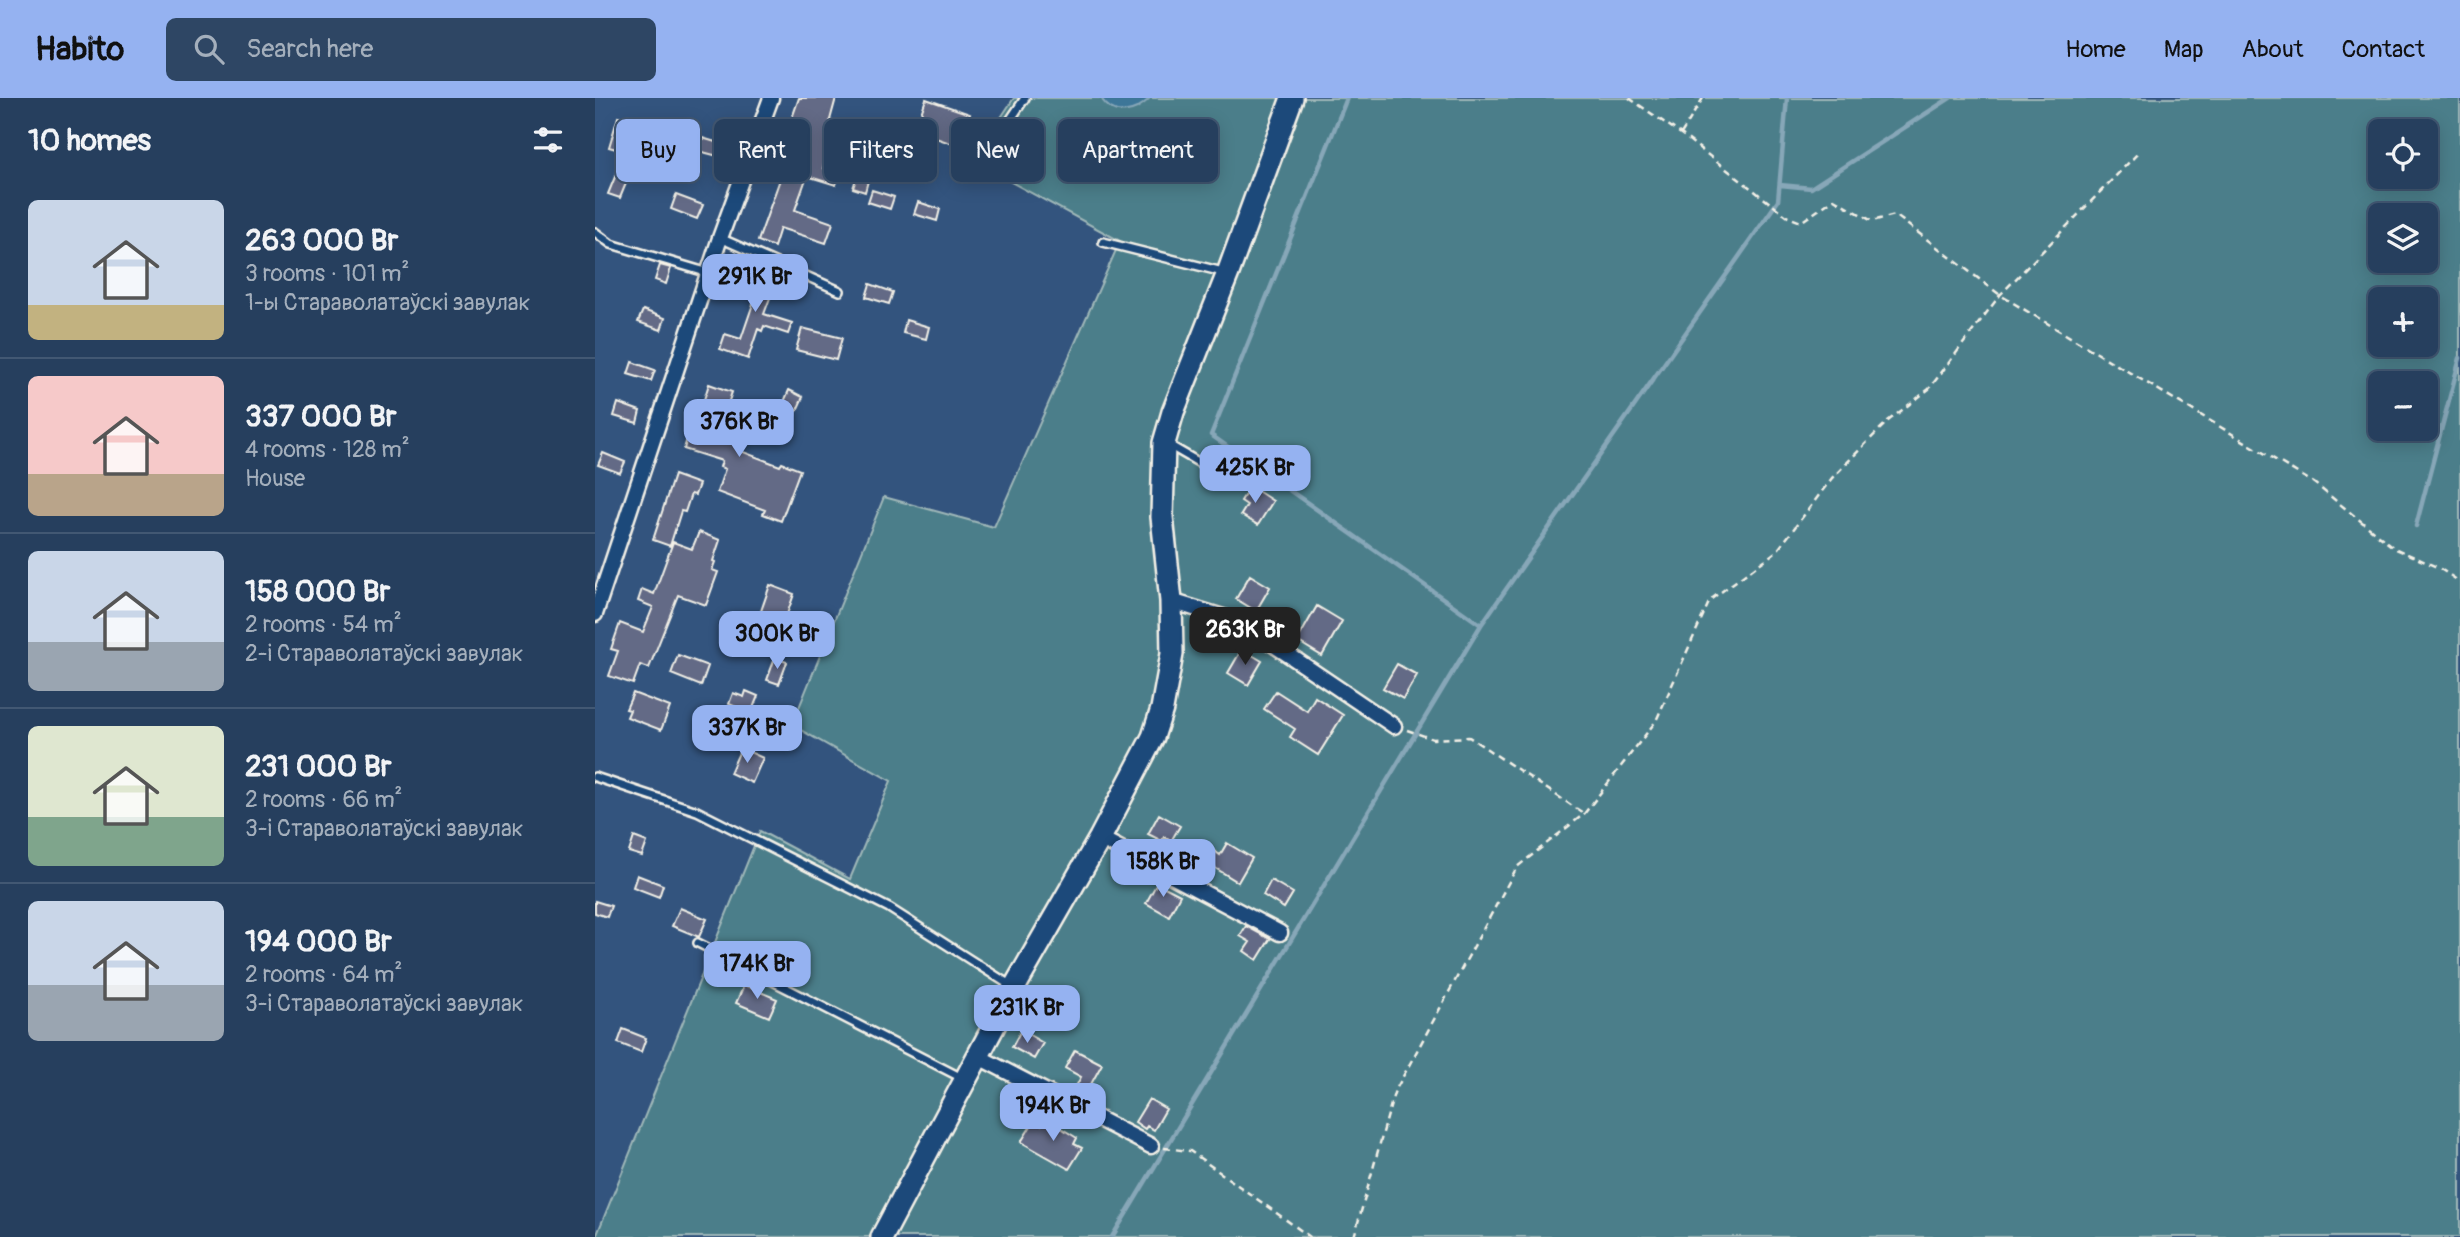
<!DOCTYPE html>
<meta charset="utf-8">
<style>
body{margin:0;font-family:Pangolin,sans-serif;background:#2e4664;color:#f1f3f6;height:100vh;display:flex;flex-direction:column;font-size:26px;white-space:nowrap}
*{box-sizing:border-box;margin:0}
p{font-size:23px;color:#a4afbc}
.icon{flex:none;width:38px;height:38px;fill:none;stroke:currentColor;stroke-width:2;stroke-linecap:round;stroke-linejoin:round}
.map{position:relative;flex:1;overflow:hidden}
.panel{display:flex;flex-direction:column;background:#263f5e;width:595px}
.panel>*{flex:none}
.top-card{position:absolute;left:21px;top:21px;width:665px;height:63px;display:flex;gap:14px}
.buttons{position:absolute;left:1773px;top:21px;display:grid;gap:14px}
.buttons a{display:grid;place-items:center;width:70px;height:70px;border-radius:10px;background:#263f5e;box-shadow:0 4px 18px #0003,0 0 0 2px #425873;font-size:35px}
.price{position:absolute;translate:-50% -60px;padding:0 16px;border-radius:14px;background:#95b2f1;color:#111;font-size:23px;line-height:46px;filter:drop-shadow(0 2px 4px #0008)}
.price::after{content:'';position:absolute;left:50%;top:42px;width:21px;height:16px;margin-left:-10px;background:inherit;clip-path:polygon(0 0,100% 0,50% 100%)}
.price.active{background:#222;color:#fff}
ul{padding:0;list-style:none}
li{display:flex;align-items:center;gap:21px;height:175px;padding:0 28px}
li+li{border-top:2px solid #425873}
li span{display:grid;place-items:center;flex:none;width:196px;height:140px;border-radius:10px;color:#555}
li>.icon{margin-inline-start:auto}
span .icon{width:84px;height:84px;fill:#fffc;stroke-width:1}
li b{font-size:30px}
h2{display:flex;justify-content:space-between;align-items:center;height:84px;padding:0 28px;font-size:30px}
.tag{padding:0 24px;border-radius:10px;background:#263f5e;box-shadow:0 4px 18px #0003,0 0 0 2px #425873;font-size:24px;line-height:63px}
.tag.active{background:#95b2f1;color:#111}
header{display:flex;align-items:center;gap:42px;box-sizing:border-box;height:98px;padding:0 35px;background:#95b2f1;color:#111}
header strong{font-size:33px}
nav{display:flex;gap:38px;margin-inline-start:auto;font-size:24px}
.search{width:490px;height:63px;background:#2e4664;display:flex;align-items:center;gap:18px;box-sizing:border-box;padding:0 24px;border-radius:10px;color:#a4afbc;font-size:26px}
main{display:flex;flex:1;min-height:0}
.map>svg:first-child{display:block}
.green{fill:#4c7e8a;stroke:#a0b8b9;stroke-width:2;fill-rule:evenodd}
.water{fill:#3e7698;stroke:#87a7b8;stroke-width:2}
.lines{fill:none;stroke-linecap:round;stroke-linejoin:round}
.stream{stroke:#87a7b8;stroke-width:4.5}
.building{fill:#636b86;stroke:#f4f1e8;stroke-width:2}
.lane-casing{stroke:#f4f1e8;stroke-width:12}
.street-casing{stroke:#f4f1e8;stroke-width:19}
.secondary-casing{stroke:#f4f1e8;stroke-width:26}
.path{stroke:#f4f1e8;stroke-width:2.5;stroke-dasharray:7 5;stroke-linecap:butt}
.lane{stroke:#1f4a7a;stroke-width:7}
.street{stroke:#1f4a7a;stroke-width:14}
.secondary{stroke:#1f4a7a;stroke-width:21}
</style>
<header>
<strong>Habito</strong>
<div class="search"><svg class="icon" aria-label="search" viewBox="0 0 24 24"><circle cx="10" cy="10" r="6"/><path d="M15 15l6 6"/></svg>Search here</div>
<nav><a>Home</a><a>Map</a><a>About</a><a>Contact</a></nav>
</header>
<main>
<section class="panel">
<h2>10 homes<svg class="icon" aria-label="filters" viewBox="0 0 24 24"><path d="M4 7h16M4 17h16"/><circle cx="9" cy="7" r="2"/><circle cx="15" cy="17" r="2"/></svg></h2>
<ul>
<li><span style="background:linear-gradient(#c9d6e8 75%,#c2b280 0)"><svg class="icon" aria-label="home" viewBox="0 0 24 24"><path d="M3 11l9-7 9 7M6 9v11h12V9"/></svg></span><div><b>263 000 Br</b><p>3 rooms · 101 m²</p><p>1-ы Стараволатаўскі завулак</p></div></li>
<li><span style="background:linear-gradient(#f6c9c9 70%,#b9a48a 0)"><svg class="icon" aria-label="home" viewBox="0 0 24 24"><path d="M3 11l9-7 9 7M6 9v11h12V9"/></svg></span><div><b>337 000 Br</b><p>4 rooms · 128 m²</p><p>House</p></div></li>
<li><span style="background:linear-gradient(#c9d6e8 65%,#9aa5b1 0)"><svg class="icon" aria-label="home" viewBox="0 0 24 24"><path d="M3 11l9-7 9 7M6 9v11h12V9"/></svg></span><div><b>158 000 Br</b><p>2 rooms · 54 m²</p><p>2-і Стараволатаўскі завулак</p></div></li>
<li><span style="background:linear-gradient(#dfe7d0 65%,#7fa58c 0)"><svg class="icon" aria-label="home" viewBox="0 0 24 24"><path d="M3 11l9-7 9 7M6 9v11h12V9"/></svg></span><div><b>231 000 Br</b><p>2 rooms · 66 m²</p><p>3-і Стараволатаўскі завулак</p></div></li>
<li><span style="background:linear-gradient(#c9d6e8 60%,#9aa5b1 0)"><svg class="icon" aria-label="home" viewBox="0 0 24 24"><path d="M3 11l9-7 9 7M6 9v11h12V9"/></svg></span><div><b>194 000 Br</b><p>2 rooms · 64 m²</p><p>3-і Стараволатаўскі завулак</p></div></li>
</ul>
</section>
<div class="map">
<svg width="1865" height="1139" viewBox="0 0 1865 1139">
<rect width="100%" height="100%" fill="#33547e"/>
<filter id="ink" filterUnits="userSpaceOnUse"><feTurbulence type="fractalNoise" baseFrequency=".0143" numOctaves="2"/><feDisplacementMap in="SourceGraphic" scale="14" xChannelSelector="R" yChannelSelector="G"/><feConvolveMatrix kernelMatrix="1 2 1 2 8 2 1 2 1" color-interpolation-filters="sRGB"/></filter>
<g filter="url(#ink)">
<path class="green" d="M 419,0 L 1865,0 L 1865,1139 L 1,1139 L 165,733 L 255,781 L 296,683 L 197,627 L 289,399 L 399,429 L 525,143 L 377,63 ZM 1785,33 L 1830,33 L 1830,79 L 1785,79 ZM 1785,117 L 1830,117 L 1830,163 L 1785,163 ZM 1785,201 L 1830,201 L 1830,247 L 1785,247 ZM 1785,285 L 1830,285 L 1830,331 L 1785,331 Z"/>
<path class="water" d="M 506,0 L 555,0 C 540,15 519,21 506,0 Z"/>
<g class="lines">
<path class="stream" d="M 752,0 L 616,337 L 886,527
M 1185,87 L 1216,90 L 1355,0
M 1821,428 L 1865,260
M 517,1139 L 886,527 L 1183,103 L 1192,0"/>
</g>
<path class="building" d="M 204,0 L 241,0 L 235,22 L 242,25 L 228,70 L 244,75 L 241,87 L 212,78 L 200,112 L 238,125 L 231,145 L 185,130 L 179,149 L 163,143 L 189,70 L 187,69 L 193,50 L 199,52 L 207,27 L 196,23 Z
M 331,1 L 375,16 L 364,48 L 320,33 Z
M 23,19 L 37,23 L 28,53 L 14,49 Z
M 104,39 L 127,46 L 123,58 L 100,52 Z
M 290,40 L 313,47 L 309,59 L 286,52 Z
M 22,74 L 34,78 L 25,100 L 13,96 Z
M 263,75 L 274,79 L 270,94 L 258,90 Z
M 277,92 L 299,99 L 295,111 L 273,104 Z
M 81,97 L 108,107 L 102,121 L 76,111 Z
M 323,104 L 345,111 L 342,123 L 319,116 Z
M 65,167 L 76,170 L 71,186 L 60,182 Z
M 151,170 L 182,181 L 169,216 L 197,225 L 193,236 L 169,228 L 167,233 L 163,231 L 153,261 L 125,251 L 130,236 L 146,241 L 160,200 L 142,194 Z
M 275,186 L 298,194 L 294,206 L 271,199 Z
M 48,212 L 70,220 L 66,232 L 43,224 Z
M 311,222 L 334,229 L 331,241 L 308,235 Z
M 207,230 L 247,240 L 241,262 L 201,252 Z
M 37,264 L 60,272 L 56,283 L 33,276 Z
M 114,286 L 137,294 L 127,323 L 150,330 L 143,352 L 185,368 L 187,365 L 205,372 L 186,423 L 168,416 L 170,412 L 122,394 L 130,371 L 125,369 L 127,363 L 89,351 L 100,312 L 105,314 Z
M 194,292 L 208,299 L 200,317 L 186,311 Z
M 23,305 L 45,313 L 42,325 L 19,318 Z
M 8,355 L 30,364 L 25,375 L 3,367 Z
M 79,377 L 104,386 L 100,397 L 96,396 L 90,414 L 86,413 L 75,448 L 58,442 Z
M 655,388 L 678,403 L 663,427 L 646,417 L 652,407 L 646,403 Z
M 104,434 L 125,442 L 118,463 L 120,464 L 117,472 L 123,474 L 111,507 L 83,497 L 54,570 L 45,567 L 38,586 L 14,578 L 23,553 L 16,551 L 25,525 L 48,534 L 58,509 L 43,503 L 47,491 L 59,496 L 78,444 L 97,451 Z
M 655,477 L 675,489 L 661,513 L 641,501 Z
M 175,487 L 199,496 L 189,525 L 165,516 Z
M 722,508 L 747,523 L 727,558 L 702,543 Z
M 647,551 L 667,563 L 653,587 L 633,575 Z
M 83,557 L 113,568 L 106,588 L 76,576 Z
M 180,560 L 192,564 L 184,586 L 172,582 Z
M 802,566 L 822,577 L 808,601 L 788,590 Z
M 151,593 L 163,598 L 156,615 L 134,606 L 138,595 L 149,599 Z
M 681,593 L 712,613 L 720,599 L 748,617 L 723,657 L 695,639 L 700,631 L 669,611 Z
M 38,595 L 75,609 L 66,632 L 32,619 L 35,612 L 31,611 Z
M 146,650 L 168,660 L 157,685 L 135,675 Z
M 564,716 L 585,728 L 576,743 L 569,739 L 567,743 L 553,736 Z
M 39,739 L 52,744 L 47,758 L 34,754 Z
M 632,745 L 657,760 L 643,784 L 604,760 L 612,748 L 625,757 Z
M 42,777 L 68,787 L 64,799 L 38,789 Z
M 676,782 L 698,795 L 689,810 L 668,797 Z
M 562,785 L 585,797 L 574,818 L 551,805 Z
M 0,803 L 16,808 L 12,819 L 0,815 Z
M 85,810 L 112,821 L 104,839 L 77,828 Z
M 651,828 L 675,841 L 662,862 L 649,853 L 655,844 L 645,838 Z
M 149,887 L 182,901 L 174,919 L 141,905 Z
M 28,931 L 51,940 L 46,954 L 23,945 Z
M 426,932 L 448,945 L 439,961 L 417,949 Z
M 480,952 L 507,966 L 489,999 L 478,994 L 486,979 L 470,970 Z
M 554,1001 L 571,1011 L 559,1032 L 552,1028 L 550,1031 L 540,1024 Z
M 450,1020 L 482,1040 L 479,1046 L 487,1050 L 474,1071 L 426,1044 L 439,1023 L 446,1027 Z"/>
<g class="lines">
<defs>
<path id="lane" d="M 389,61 L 430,0
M 0,134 L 16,146 L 114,175
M 125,140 L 245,193
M 508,144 L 632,175
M 572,346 L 641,386
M 0,679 L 102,713 L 294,810 L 418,889
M 103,845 L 369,981"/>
<path id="street" d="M 576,503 L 645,524 L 799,628
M 0,516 L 125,140 L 176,0
M 505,740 L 685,835
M 382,958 L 556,1048"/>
<path id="secondary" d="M 287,1139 L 419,890 L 505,740 L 558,639 L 567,611 L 577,556 L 576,503 L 567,419 L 569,345 L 578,314 L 633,175 L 697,0"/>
</defs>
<use href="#lane" class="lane-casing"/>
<use href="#street" class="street-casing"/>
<use href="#secondary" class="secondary-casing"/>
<path class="path" d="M 1034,0 L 1086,36 L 1193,119 L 1206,124 L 1239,101 L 1277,123 L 1300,117 L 1405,197 L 1719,385 L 1799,450 L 1844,470 L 1865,484
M 1086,36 L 1108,0
M 812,632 L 838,641 L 874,639 L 988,715
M 569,1050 L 595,1053 L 715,1139
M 759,1139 L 799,995 L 922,769 L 989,716 L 1061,623 L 1115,502 L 1182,453 L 1237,380 L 1293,323 L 1334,291 L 1405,197 L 1545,53"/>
<use href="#lane" class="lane"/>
<use href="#street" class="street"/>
<use href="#secondary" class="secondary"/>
</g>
</g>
</svg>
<div class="buttons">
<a><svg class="icon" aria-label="locate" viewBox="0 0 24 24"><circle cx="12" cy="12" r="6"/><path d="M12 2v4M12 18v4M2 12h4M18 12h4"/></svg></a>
<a><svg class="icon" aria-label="layers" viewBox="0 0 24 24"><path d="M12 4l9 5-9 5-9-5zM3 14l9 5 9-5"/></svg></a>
<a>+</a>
<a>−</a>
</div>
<b class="price" style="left:160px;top:216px">291K Br</b>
<b class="price" style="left:144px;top:361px">376K Br</b>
<b class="price" style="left:660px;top:407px">425K Br</b>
<b class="price active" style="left:650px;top:569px">263K Br</b>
<b class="price" style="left:182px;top:573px">300K Br</b>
<b class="price" style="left:152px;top:667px">337K Br</b>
<b class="price" style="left:568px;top:801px">158K Br</b>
<b class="price" style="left:162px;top:903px">174K Br</b>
<b class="price" style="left:432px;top:947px">231K Br</b>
<b class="price" style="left:458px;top:1045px">194K Br</b>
<div class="top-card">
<a class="tag active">Buy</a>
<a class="tag">Rent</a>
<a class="tag">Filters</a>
<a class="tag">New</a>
<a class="tag">Apartment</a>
</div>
</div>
</main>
